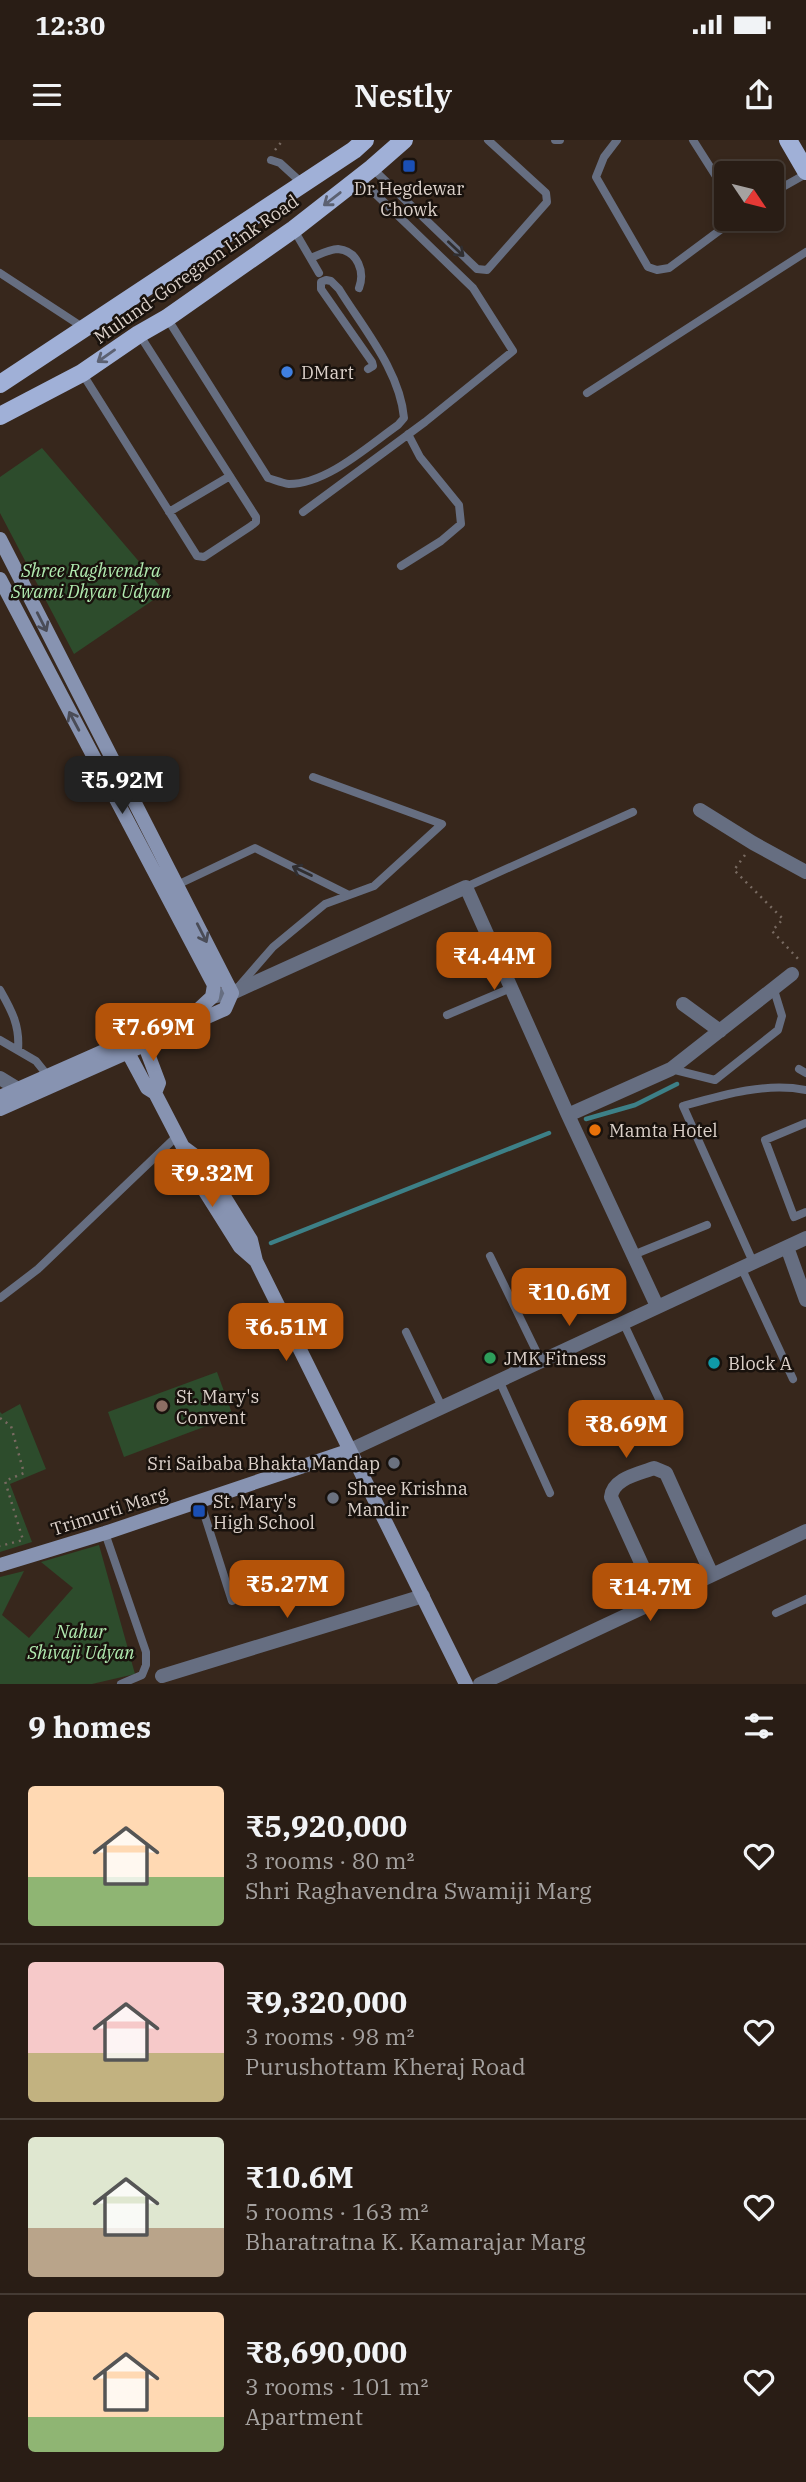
<!DOCTYPE html>
<meta charset="utf-8">
<style>
body{margin:0;font-family:"IBM Plex Serif",serif;background:#352a22;color:#f1f3f6;height:100vh;display:flex;flex-direction:column;font-size:26px;white-space:nowrap}
*{box-sizing:border-box;margin:0}
p{font-size:23px;color:#a5a2a0}
.icon{flex:none;width:38px;height:38px;fill:none;stroke:currentColor;stroke-width:2;stroke-linecap:round;stroke-linejoin:round}
.map{position:relative;height:1544px;overflow:hidden}
.side{display:flex;flex-direction:column;background:#291d15;flex:1}
.side>*{flex:none}
.needle{width:46px;rotate:125deg}
.buttons{position:absolute;left:714px;top:21px;display:grid;gap:14px}
.buttons a{display:grid;place-items:center;width:70px;height:70px;border-radius:7px;background:#291d15;box-shadow:0 4px 10px #0003,0 0 0 2px #453b34;font-size:35px}
.price{position:absolute;translate:-50% -60px;padding:0 16px;border-radius:14px;background:#b45309;color:#fff;font-size:23px;line-height:46px;filter:drop-shadow(0 2px 4px #0008)}
.price::after{content:'';position:absolute;left:50%;top:42px;width:21px;height:16px;margin-left:-10px;background:inherit;clip-path:polygon(0 0,100% 0,50% 100%)}
.price.selected{background:#222;color:#fff}
ul{padding:0;list-style:none}
li{display:flex;align-items:center;gap:21px;height:175px;padding:0 28px}
li+li{border-top:2px solid #453b34}
li span{display:grid;place-items:center;flex:none;width:196px;height:140px;border-radius:7px;color:#555}
li>.icon{margin-inline-start:auto}
span .icon{width:84px;height:84px;fill:#fffc;stroke-width:1}
li b{font-size:30px}
h2{display:flex;justify-content:space-between;align-items:center;height:84px;padding:0 28px;font-size:30px}
.status{display:flex;justify-content:space-between;align-items:center;height:49px;padding:0 35px;background:#291d15;direction:ltr}
.status svg{height:19px;fill:currentColor}
header{display:flex;justify-content:space-between;align-items:center;height:91px;padding:0 28px;background:#291d15;font-size:32px;font-weight:600}
.map>svg:first-child{display:block}
.green{fill:#2d4c2c}
.lines{fill:none;stroke-linecap:round;stroke-linejoin:round}
.stream{stroke:#3d8087;stroke-width:4.5}
.path{stroke:#786a61;stroke-width:2.5;stroke-dasharray:2 5;stroke-linecap:butt}
.lane{stroke:#666e81;stroke-width:8}
.street{stroke:#666e81;stroke-width:14}
.secondary{stroke:#8793b1;stroke-width:14}
.primary{stroke:#a0b0d7;stroke-width:18}
.oneway{stroke:#5c6172}
.oneway2{stroke:#302e30}
.oneway3{stroke:#4a4c57}
.transit-dot{fill:#1a4fb4;stroke:#19120d;stroke-width:2.5}
.shop-dot{fill:#3f7fe0;stroke:#19120d;stroke-width:2.5}
.food-dot{fill:#e8710a;stroke:#19120d;stroke-width:2.5}
.leisure-dot{fill:#2e9e5b;stroke:#19120d;stroke-width:2.5}
.culture-dot{fill:#0f9aa8;stroke:#19120d;stroke-width:2.5}
.education-dot{fill:#8d6e63;stroke:#19120d;stroke-width:2.5}
.worship-dot{fill:#6b7280;stroke:#19120d;stroke-width:2.5}
.labels{text-anchor:middle;dominant-baseline:central;stroke-width:5;stroke-linejoin:round;paint-order:stroke}
.poi-label{font-size:18px;fill:#dcd1ca;stroke:#19120d;text-anchor:start}
.street-label{font-size:18px;fill:#dcd1ca;stroke:#19120d}
.park-label{font-size:18px;font-style:italic;fill:#b1ebb0;stroke:#19120d}
</style>
<div class="status"><b>12:30</b><svg viewBox="0 0 49 12"><path d="M0 12V9h3v3zM5 12V6h3v6zM10 12V3h3v9zM15 12V0h3v12zM26 1h20v11H26zM47 4h2v5h-2z"/></svg></div>
<header><svg class="icon" aria-label="menu" viewBox="0 0 24 24"><path d="M4 6h16M4 12h16M4 18h16"/></svg>Nestly<svg class="icon" aria-label="share" viewBox="0 0 24 24"><path d="M12 15V3M7 8l5-5 5 5M5 13v7h14v-7"/></svg></header>
<div class="map">
<svg width="806" height="1544" viewBox="0 0 806 1544">
<rect width="100%" height="100%" fill="#37271c"/>
<path class="green" d="M 42,308 L 165,452 L 74,514 L 0,373 L 0,337 Z
M 217,1232 L 233,1276 L 124,1317 L 108,1272 Z
M 20,1264 L 46,1329 L 10,1344 L 32,1402 L 0,1412 L 0,1272 L 2,1274 Z
M 99,1405 L 135,1534 L 92,1544 L 0,1544 L 0,1437 L 24,1431 L 2,1475 L 29,1498 L 73,1448 L 41,1422 Z"/>
<g class="lines">
<path class="stream" d="M 586,979 L 635,965 L 677,944
M 271,1103 L 549,993"/>
<path class="path" d="M 275,10 L 283,0
M 745,715 L 734,730 L 783,779 L 772,791 L 801,822
M 0,1278 L 11,1286 L 24,1333 L 5,1341 L 23,1400 L 0,1406"/>
<path class="lane" d="M 555,0 L 560,0
M 617,0 L 604,17 L 596,37 L 648,127 L 657,130 L 669,128 L 735,79
M 693,0 L 726,52
M 271,20 L 280,23 L 303,44
M 372,28 L 477,129 L 487,130 L 547,62 L 546,53 L 488,0
M 772,53 L 806,34
M 294,90 L 319,133
M 311,118 C 318,115 330,109 338,109 C 358,111 365,132 359,148
M 0,133 L 84,188
M 167,178 L 268,338 C 275,340 282,343 289,344 C 327,344 368,306 398,285 L 404,278 C 400,231 363,188 339,149 L 331,141 L 326,140 L 321,142 L 321,149 L 372,222 L 373,226 L 368,229
M 82,233 L 197,416 L 204,417 L 251,386 L 256,382 L 256,377 L 139,194
M 587,253 L 806,112
M 169,372 L 230,336
M 303,372 L 425,282 L 513,211 L 473,148 L 359,38
M 401,426 L 441,401 L 461,384 L 459,365 L 420,317 L 408,294
M 177,745 L 255,708 L 349,755
M 466,747 L 633,672
M 240,845 L 273,807 L 325,764 L 374,746 L 442,684 L 313,637
M 0,850 C 12,871 20,886 18,910
M 447,875 L 511,848
M 0,900 L 36,921 L 48,936
M 671,929 L 715,940 L 778,890 L 782,876 L 774,850
M 799,929 L 806,933
M 806,983 L 765,1000 L 794,1077 L 806,1072
M 633,1115 L 707,1085
M 490,1116 L 541,1221
M 753,1122 L 683,966 C 722,955 765,942 806,950
M 741,1127 L 793,1239
M 0,1158 L 38,1129 L 176,997
M 623,1182 L 675,1293
M 406,1192 L 442,1267
M 499,1240 L 550,1353
M 200,1361 L 232,1461
M 105,1393 L 146,1512 L 146,1525 L 142,1535 L 121,1544
M 776,1473 L 806,1459"/>
<path class="street" d="M 700,670 L 753,703 L 806,732
M 212,857 L 232,853 L 466,747 L 568,975 L 657,1166
M 683,864 L 720,891
M 0,938 L 18,949
M 568,975 L 671,929 L 792,834
M 787,1107 L 806,1160
M 348,1311 L 806,1098
M 658,1460 L 611,1357 C 613,1338 639,1334 654,1328 L 666,1333 L 712,1435
M 162,1536 L 423,1456
M 480,1544 L 806,1391"/>
<path class="secondary" d="M 0,399 L 232,853 L 225,869 L 0,969
M 0,439 L 214,845 L 212,857 L 199,869 L 0,957
M 142,898 L 159,943 L 155,953
M 125,907 L 147,948 L 155,953 L 183,1007 L 191,1029 L 240,1107 L 256,1121
M 183,1007 L 202,1021 L 251,1100 L 256,1121 L 466,1544
M 0,1425 L 105,1393 L 348,1311"/>
<path class="primary" d="M 788,0 L 806,31
M 0,244 L 354,10 L 365,0
M 0,276 L 82,233 L 139,194 L 167,178 L 294,89 L 372,28 L 404,0"/>
</g>
<defs><path id="oneway-shaft" d="M-6 0H5M1.5-3L5.5 0L1.5 3" fill="none" stroke-width="1.6" stroke-linecap="round" stroke-linejoin="round" transform="scale(1.75)"/></defs>
<g class="oneway">
<use href="#oneway-shaft" transform="translate(332 59) rotate(142)"/>
<use href="#oneway-shaft" transform="translate(106 216) rotate(145)"/>
</g>
<g class="oneway2">
<use href="#oneway-shaft" transform="translate(456 109) rotate(43)"/>
<use href="#oneway-shaft" transform="translate(302 731) rotate(-154)"/>
</g>
<g class="oneway3">
<use href="#oneway-shaft" transform="translate(42 482) rotate(63)"/>
<use href="#oneway-shaft" transform="translate(74 581) rotate(-118)"/>
<use href="#oneway-shaft" transform="translate(202 793) rotate(63)"/>
</g>
<g class="transit-dot">
<rect x="402" y="19" width="14" height="14" rx="3.5"/>
<rect x="192" y="1364" width="14" height="14" rx="3.5"/>
</g>
<circle class="shop-dot" cx="287" cy="232" r="7"/>
<circle class="food-dot" cx="595" cy="990" r="7"/>
<circle class="leisure-dot" cx="490" cy="1218" r="7"/>
<circle class="culture-dot" cx="714" cy="1223" r="7"/>
<circle class="education-dot" cx="162" cy="1266" r="7"/>
<g class="worship-dot">
<circle cx="394" cy="1323" r="7"/>
<circle cx="333" cy="1358" r="7"/>
</g>
<g class="labels">
<g class="poi-label">
<text x="409" y="48" text-anchor="middle">Dr Hegdewar<tspan x="409" dy="21">Chowk</tspan></text>
<text x="301" y="232">DMart</text>
<text x="609" y="990">Mamta Hotel</text>
<text x="504" y="1218">JMK Fitness</text>
<text x="728" y="1223">Block A</text>
<text x="176" y="1256">St. Mary's<tspan x="176" dy="21">Convent</tspan></text>
<text x="380" y="1323" text-anchor="end">Sri Saibaba Bhakta Mandap</text>
<text x="347" y="1348">Shree Krishna<tspan x="347" dy="21">Mandir</tspan></text>
<text x="213" y="1361">St. Mary's<tspan x="213" dy="21">High School</tspan></text>
</g>
<g class="street-label">
<text transform="translate(196 129) rotate(-35)">Mulund-Goregaon Link Road</text>
<text transform="translate(109 1371) rotate(-18)">Trimurti Marg</text>
</g>
<g class="park-label">
<text x="91" y="430">Shree Raghvendra<tspan x="91" dy="21">Swami Dhyan Udyan</tspan></text>
<text x="81" y="1491">Nahur<tspan x="81" dy="21">Shivaji Udyan</tspan></text>
</g>
</g>
</svg>
<div class="buttons">
<a><svg class="needle" viewBox="-14 -14 28 28"><path d="M0-13l5 13h-10z" fill="#e53935"/><path d="M0 13l5-13h-10z" fill="#a5a2a0"/></svg></a>
</div>
<b class="price selected" style="left:122px;top:676px">₹5.92M</b>
<b class="price" style="left:494px;top:852px">₹4.44M</b>
<b class="price" style="left:153px;top:923px">₹7.69M</b>
<b class="price" style="left:212px;top:1069px">₹9.32M</b>
<b class="price" style="left:569px;top:1188px">₹10.6M</b>
<b class="price" style="left:286px;top:1223px">₹6.51M</b>
<b class="price" style="left:626px;top:1320px">₹8.69M</b>
<b class="price" style="left:287px;top:1480px">₹5.27M</b>
<b class="price" style="left:650px;top:1483px">₹14.7M</b>
</div>
<section class="side">
<h2>9 homes<svg class="icon" aria-label="filters" viewBox="0 0 24 24"><path d="M4 7h16M4 17h16"/><circle cx="9" cy="7" r="2"/><circle cx="15" cy="17" r="2"/></svg></h2>
<ul>
<li><span style="background:linear-gradient(#ffd9b3 65%,#8fb573 0)"><svg class="icon" aria-label="home" viewBox="0 0 24 24"><path d="M3 11l9-7 9 7M6 9v11h12V9"/></svg></span><div><b>₹5,920,000</b><p>3 rooms · 80 m²</p><p>Shri Raghavendra Swamiji Marg</p></div><svg class="icon" aria-label="heart" viewBox="0 0 24 24"><path d="M12 20l-8-8c-3-5 5-10 8-4 3-6 11-1 8 4z"/></svg></li>
<li><span style="background:linear-gradient(#f6c9c9 65%,#c2b280 0)"><svg class="icon" aria-label="home" viewBox="0 0 24 24"><path d="M3 11l9-7 9 7M6 9v11h12V9"/></svg></span><div><b>₹9,320,000</b><p>3 rooms · 98 m²</p><p>Purushottam Kheraj Road</p></div><svg class="icon" aria-label="heart" viewBox="0 0 24 24"><path d="M12 20l-8-8c-3-5 5-10 8-4 3-6 11-1 8 4z"/></svg></li>
<li><span style="background:linear-gradient(#dfe7d0 65%,#b9a48a 0)"><svg class="icon" aria-label="home" viewBox="0 0 24 24"><path d="M3 11l9-7 9 7M6 9v11h12V9"/></svg></span><div><b>₹10.6M</b><p>5 rooms · 163 m²</p><p>Bharatratna K. Kamarajar Marg</p></div><svg class="icon" aria-label="heart" viewBox="0 0 24 24"><path d="M12 20l-8-8c-3-5 5-10 8-4 3-6 11-1 8 4z"/></svg></li>
<li><span style="background:linear-gradient(#ffd9b3 75%,#8fb573 0)"><svg class="icon" aria-label="home" viewBox="0 0 24 24"><path d="M3 11l9-7 9 7M6 9v11h12V9"/></svg></span><div><b>₹8,690,000</b><p>3 rooms · 101 m²</p><p>Apartment</p></div><svg class="icon" aria-label="heart" viewBox="0 0 24 24"><path d="M12 20l-8-8c-3-5 5-10 8-4 3-6 11-1 8 4z"/></svg></li>
</ul>
</section>
